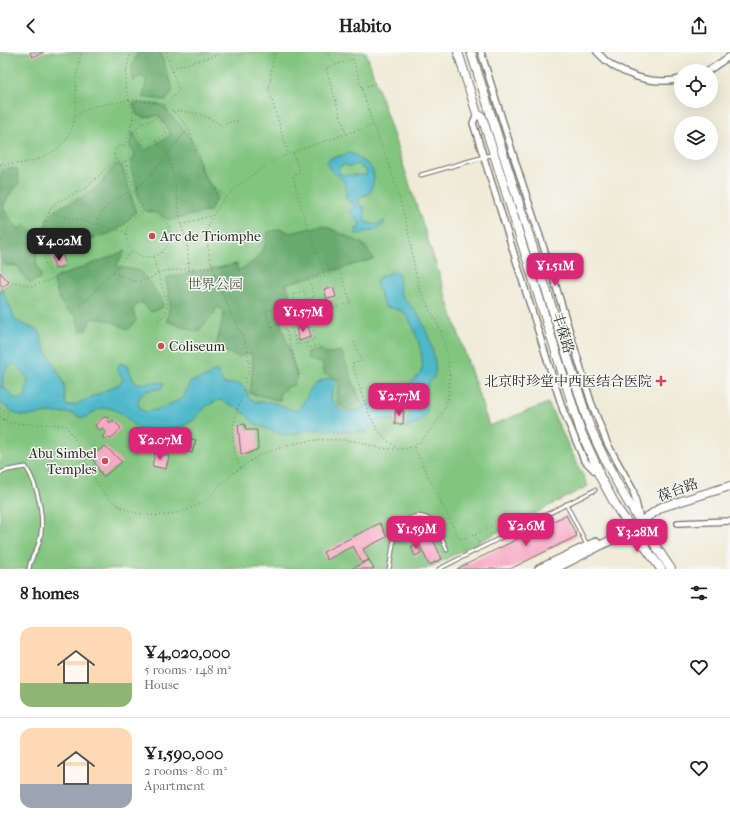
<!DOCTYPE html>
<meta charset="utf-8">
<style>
body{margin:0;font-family:"IM FELL French Canon","Noto Serif SC",serif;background:#f6f6f6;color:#202124;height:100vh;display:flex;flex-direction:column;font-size:15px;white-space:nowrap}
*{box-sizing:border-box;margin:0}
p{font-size:13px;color:#757577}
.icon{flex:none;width:22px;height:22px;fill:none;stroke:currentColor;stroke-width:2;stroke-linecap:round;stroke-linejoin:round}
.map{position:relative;height:517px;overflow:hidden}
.side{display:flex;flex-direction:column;background:#fff;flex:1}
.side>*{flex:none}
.controls{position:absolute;left:674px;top:12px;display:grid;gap:8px}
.controls a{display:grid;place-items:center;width:44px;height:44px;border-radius:50%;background:#fff;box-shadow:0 4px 16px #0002;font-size:20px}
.price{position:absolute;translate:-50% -34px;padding:0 9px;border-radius:8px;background:#db2777;color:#fff;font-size:13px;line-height:26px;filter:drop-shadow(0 1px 2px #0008)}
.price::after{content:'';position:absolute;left:50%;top:24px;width:12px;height:9px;margin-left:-6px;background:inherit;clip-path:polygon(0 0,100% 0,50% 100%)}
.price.active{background:#222;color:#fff}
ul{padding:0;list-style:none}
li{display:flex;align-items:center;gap:12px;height:100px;padding:0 20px}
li+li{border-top:1px solid #e0e0e0}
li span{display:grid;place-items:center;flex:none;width:112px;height:80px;border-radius:12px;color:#555}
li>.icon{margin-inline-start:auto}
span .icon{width:48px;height:48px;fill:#fffc;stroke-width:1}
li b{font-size:17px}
h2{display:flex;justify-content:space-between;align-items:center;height:48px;padding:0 20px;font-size:17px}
header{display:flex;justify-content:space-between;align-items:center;height:52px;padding:0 20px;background:#fff;font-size:18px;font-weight:700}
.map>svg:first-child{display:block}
.green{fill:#81c57f;stroke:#567855}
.forest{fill:#68aa6e;stroke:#4a6a4c}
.water{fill:#4eb8ca;stroke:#3c727a;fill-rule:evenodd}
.building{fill:#f7a8c4}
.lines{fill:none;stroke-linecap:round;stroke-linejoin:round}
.lane-casing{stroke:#706e67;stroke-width:5}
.street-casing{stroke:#706e67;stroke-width:8}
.secondary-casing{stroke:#706e67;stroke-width:10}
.path{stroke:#706e67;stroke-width:1;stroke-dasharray:1 3;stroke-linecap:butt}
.lane{stroke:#fff;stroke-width:3}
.street{stroke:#fff;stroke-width:5.5}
.secondary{stroke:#fff;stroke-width:8}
.poi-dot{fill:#d1495b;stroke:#f6f6f2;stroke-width:1.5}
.labels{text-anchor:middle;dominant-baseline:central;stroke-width:3;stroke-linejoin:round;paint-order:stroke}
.poi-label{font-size:14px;fill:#2b2b2b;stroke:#f6f6f2;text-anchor:start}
.park-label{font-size:14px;fill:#455944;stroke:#f6f6f2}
.street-label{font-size:14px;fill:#2b2b2b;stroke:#f6f6f2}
</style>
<header><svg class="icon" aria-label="back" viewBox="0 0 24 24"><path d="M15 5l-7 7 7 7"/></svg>Habito<svg class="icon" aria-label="share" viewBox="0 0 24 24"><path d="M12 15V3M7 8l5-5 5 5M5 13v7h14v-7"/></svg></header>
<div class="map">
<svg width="730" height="517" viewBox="0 0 730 517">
<rect width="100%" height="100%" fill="#f6f6f2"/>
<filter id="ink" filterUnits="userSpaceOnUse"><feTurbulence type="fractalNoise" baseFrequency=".025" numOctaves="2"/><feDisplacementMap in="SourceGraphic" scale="8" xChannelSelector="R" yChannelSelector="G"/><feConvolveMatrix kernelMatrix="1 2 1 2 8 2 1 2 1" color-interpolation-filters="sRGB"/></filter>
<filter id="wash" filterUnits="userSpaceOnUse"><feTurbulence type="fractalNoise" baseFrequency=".012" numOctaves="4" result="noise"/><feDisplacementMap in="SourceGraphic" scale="16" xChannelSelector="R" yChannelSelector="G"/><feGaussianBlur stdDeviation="0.9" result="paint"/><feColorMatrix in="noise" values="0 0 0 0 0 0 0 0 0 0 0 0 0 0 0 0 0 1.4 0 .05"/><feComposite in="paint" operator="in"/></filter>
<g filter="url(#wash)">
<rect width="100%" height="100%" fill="#efebd7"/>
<path class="green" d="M 0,0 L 366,0 L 489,374 L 548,351 L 588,434 L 426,517 L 0,517 Z"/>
<path class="forest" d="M 138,0 L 160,0 L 173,38 L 166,48 L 143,45 L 147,28 L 140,24 L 133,30 L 132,13 Z
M 133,51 L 162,53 L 189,84 L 202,119 L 217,144 L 210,159 L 169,168 L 157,161 L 143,158 L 130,113 L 135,103 L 129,93 L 133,80 L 144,99 L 171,83 L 159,63 L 145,66 L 137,63 Z
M 116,112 L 122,114 L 136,160 C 130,165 127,171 121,175 C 106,187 66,191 46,195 C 39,151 68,157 94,138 C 102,131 109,120 116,112 Z
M 6,116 L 17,117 L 19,131 L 8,145 L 3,156 L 13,171 L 20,177 L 25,172 L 31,178 L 37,193 L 36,211 L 42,225 L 31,231 L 24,225 L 18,214 L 5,213 L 0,205 L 0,123 Z
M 323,173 L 363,192 L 374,207 L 286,232 L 296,264 L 280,269 L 297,324 L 294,333 L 287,335 L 279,342 L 281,349 L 250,341 L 253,313 L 251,301 L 238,305 L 216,295 L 224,261 L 218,254 L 212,264 L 197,280 L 167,269 L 170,251 L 166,226 L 237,212 L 237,219 C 257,210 264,201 268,180 L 280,177 L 291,181 Z
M 125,199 L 116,214 L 140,219 L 162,247 L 163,255 L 151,260 L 142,251 L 136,253 L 133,258 L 136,269 L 128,278 C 116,271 105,265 91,267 L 86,278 L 80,278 L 76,263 C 60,259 58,241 53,227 Z
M 321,297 L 325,302 L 341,299 L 361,350 L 355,352 L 348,357 C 331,354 337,340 341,329 L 323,321 L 323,312 L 307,307 L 308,300 Z"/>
<path class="water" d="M 350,101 C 357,103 357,105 362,109 C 365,111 368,112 370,114 C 377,123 373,133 370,141 L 358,146 L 360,154 L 364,154 L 365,170 L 376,173 L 384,169 L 384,173 C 381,176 360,182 356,182 L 356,177 L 360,176 L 360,171 L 349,159 L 354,154 L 352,150 L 349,151 L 346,146 C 348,120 331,126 327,111 L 329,107 ZM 345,112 L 349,115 L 357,112 L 367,119 L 366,123 L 344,123 L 339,121 L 338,116 Z
M 397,219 C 401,227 398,234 401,242 C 405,250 412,254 417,261 C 425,271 440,313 434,324 C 433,327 430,329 428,332 C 426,336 425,342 423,346 C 434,364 420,369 406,377 L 409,360 L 401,356 L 394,361 L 394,369 C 381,366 372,369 366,381 L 314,377 L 288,383 L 280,382 L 255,372 L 240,357 L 220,348 C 203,353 204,359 192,369 C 185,375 160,380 151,380 C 131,380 126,357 107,356 C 96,355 88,366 83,366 C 79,366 77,363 74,362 C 69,360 62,361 56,361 C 28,361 24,372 0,350 L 0,237 L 3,239 L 16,269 L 39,279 C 42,284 41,289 43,293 C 50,307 59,318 64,333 C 66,340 63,348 67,354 L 75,353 L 121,331 L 123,326 L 117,319 L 120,311 L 128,314 L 134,330 C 144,333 153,330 164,331 L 162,336 L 146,339 L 139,345 L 138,353 L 144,360 L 160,357 L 183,346 L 190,330 L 206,325 L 216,318 L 224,332 L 240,332 L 246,337 L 248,345 L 255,350 L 272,350 L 295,359 C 313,346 303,332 331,326 L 338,329 L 332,338 L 331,347 L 341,359 C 364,361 369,351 382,335 C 391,335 398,338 407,335 C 411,328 420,325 422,317 C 425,305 413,267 403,260 C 399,257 391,256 385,255 L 376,231 L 380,224 ZM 14,312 L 28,326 L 26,342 L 21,348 L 14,346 L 3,334 L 3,325 L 7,315 Z"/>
<g id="blocks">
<path class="building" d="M 30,0 L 44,0 L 32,5 Z
M 63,203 L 65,214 L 55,217 L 52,205 Z
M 0,220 L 9,230 L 3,235 L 0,232 Z
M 333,235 L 336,245 L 327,247 L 324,237 Z
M 308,274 L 311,285 L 299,289 L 296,277 Z
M 401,358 L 404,359 L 403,372 L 395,372 L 395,360 Z
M 104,365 L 109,366 L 108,368 L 110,371 L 113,368 L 121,376 L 111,387 L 108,385 L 106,388 L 102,385 L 106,381 L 102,376 L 99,379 L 95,374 L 98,370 Z
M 245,372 L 246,378 L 257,378 L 258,397 L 247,402 L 241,402 L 238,373 Z
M 182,385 L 196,388 L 192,401 L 179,398 Z
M 105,394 L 122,410 L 103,425 L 91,404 Z
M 155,401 L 169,404 L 166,417 L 152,414 Z
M 566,463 L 577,484 L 510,517 L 457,517 Z
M 380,471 L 387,485 L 363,497 L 369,508 L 362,511 L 353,494 L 327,508 L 323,500 Z
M 423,481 L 424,483 L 430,481 L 442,507 L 429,513 L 417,487 L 422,485 L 421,482 Z
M 417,492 L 421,501 L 415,504 L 411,495 Z
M 369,508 L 374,517 L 351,517 Z"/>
</g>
</g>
<g filter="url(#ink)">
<use href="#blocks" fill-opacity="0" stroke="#706e67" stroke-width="1"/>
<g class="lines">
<defs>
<path id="lane" d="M 421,123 L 494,102
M 0,421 L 8,418 L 26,415 C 38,434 46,468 39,491 C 36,501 30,506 29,517
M 566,452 L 587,493
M 389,517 C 392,505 392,489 397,477 C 399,471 405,468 411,466 C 432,457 440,483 447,498
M 439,517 L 595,438"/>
<path id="street" d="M 481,0 L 518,118 L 551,218 L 591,350 L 607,391 L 633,438 L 639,463
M 597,0 C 616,22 652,34 681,27
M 708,19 L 730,4
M 477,62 L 473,71 L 563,358 L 584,408 L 599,423
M 678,471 L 730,469"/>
<path id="secondary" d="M 458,0 L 477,62 L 482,65 L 494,102 L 581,380 L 598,417 L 599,423 L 619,459 L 661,517
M 471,0 L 588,370 C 609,422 639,470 671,517
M 539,517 L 596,490
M 554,517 L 633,477 L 640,470 L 662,455 L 730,434"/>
</defs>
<use href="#lane" class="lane-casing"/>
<use href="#street" class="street-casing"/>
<use href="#secondary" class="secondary-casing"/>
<path class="path" d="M 277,0 L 274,1 L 269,38 L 288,102
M 325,0 L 336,12
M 268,3 L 273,1
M 353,7 L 373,73 L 346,82 L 326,16 Z
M 172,16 L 218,3 L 217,0
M 363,36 L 376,31
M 165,53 L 179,39 L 166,0
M 173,59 C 190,59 208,63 222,74 L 232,69 L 238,69
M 76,64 C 89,53 102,53 119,50 C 151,43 178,53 192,85 C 199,99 202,114 209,128 C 213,134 220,140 226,146
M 157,65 L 167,83 L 145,94 L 135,76 Z
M 133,66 L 140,66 L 143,71
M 156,89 L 167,101 L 175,130 L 180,168 L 188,196 L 189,219
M 124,94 L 132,71 L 133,62 L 125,34 L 127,16 L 131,0
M114 102a8 8 0 1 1 16 0a8 8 0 1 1-16 0Z
M 293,102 L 300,120 L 293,124 L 300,152 L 325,224
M 125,109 L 141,162
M 0,112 C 16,113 31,111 45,104 C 80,87 75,60 76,27 C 77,18 79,9 82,0
M 49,160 L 125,180
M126 183a22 22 0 1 1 44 0a22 22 0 1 1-44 0Z
M 98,172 C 102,148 127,145 143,130 C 160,115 171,94 188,78
M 182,173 L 213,163
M 153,205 L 167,251 L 166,262 L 158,268
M 113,220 L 132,229 L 140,229 L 151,226 L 163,219 L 214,215
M 0,242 L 14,230 L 32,234 L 53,227 L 45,211 L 42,174 L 52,154 L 58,149 L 85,137 L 116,107
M 306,247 L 309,255 L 297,258 L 293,242 L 304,239 L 306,247 L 314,245
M 295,251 L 266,259 L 271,275 L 351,251 L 340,219 L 309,229 L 320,261
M 81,254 L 132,199
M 309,271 L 314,288 L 297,293 L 292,276 Z
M 284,272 L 299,323
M 313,279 L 317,278
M 354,290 L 361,309 L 352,312 C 362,340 369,379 396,395
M 306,291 L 308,296 L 322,292
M 0,335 L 3,334
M 0,356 L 8,361 L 5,368
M 0,365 L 8,371 L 65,373 C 92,407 92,453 141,462 C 163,466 189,461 207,447 C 212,443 216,437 220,433 C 231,423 244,413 257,405 C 269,398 284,395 297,391 C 314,387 336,387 354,389 C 362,390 369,394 376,395 C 386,397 405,399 414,394 C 424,389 441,365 445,355 C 453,336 449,311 444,291 C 440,271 426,254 419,235 C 413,215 412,195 407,175 C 398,140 388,105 373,73
M 414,395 L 459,487 L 474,483 L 491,475
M 240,416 C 226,382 235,368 244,335 C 246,326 250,317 249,308 C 247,286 229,259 221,238 C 215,223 205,195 207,179 C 212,147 261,114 289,102 C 307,94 327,89 346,82
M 475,483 L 479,491"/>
<use href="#lane" class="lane"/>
<use href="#street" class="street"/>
<use href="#secondary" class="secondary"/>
</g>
</g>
<g class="poi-dot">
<circle cx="152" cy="184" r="4"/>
<circle cx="161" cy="294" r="4"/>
<path d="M659 323h4v4h4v4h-4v4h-4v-4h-4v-4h4z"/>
<circle cx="105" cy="409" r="4"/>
</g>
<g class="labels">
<g class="poi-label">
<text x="160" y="184">Arc de Triomphe</text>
<text x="169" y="294">Coliseum</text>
<text x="652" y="329" text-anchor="end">北京时珍堂中西医结合医院</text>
<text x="97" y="401" text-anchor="end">Abu Simbel<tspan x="97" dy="16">Temples</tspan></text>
</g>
<g class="park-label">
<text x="215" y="232">世界公园</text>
</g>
<g class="street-label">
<text transform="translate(563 281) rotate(73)">丰葆路</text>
<text transform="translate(678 438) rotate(-20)">葆台路</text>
</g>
</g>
</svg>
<div class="controls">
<a><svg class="icon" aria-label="locate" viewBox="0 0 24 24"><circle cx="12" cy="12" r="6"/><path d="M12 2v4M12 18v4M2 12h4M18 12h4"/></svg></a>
<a><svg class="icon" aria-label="layers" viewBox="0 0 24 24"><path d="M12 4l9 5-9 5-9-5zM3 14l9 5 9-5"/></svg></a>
</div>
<b class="price active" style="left:59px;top:210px">¥4.02M</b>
<b class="price" style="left:555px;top:235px">¥1.51M</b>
<b class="price" style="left:303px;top:281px">¥1.57M</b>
<b class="price" style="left:399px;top:365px">¥2.77M</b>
<b class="price" style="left:160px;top:409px">¥2.07M</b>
<b class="price" style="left:526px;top:495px">¥2.6M</b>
<b class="price" style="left:416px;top:498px">¥1.59M</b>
<b class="price" style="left:637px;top:501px">¥3.28M</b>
</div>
<section class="side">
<h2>8 homes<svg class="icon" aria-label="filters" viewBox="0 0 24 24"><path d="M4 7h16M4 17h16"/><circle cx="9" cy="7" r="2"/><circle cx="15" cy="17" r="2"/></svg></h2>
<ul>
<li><span style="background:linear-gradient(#ffd9b3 70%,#8fb573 0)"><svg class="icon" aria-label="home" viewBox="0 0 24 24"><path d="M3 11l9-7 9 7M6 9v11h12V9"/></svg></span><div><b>¥4,020,000</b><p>5 rooms · 148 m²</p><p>House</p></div><svg class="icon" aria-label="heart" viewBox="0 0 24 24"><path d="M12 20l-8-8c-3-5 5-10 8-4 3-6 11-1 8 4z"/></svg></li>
<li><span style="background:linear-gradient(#ffd9b3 70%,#9aa5b1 0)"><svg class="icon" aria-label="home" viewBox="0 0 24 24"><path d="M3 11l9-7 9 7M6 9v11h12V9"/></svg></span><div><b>¥1,590,000</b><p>2 rooms · 80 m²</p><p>Apartment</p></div><svg class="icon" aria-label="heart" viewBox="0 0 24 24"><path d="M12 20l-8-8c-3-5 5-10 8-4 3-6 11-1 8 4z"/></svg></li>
</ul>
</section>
